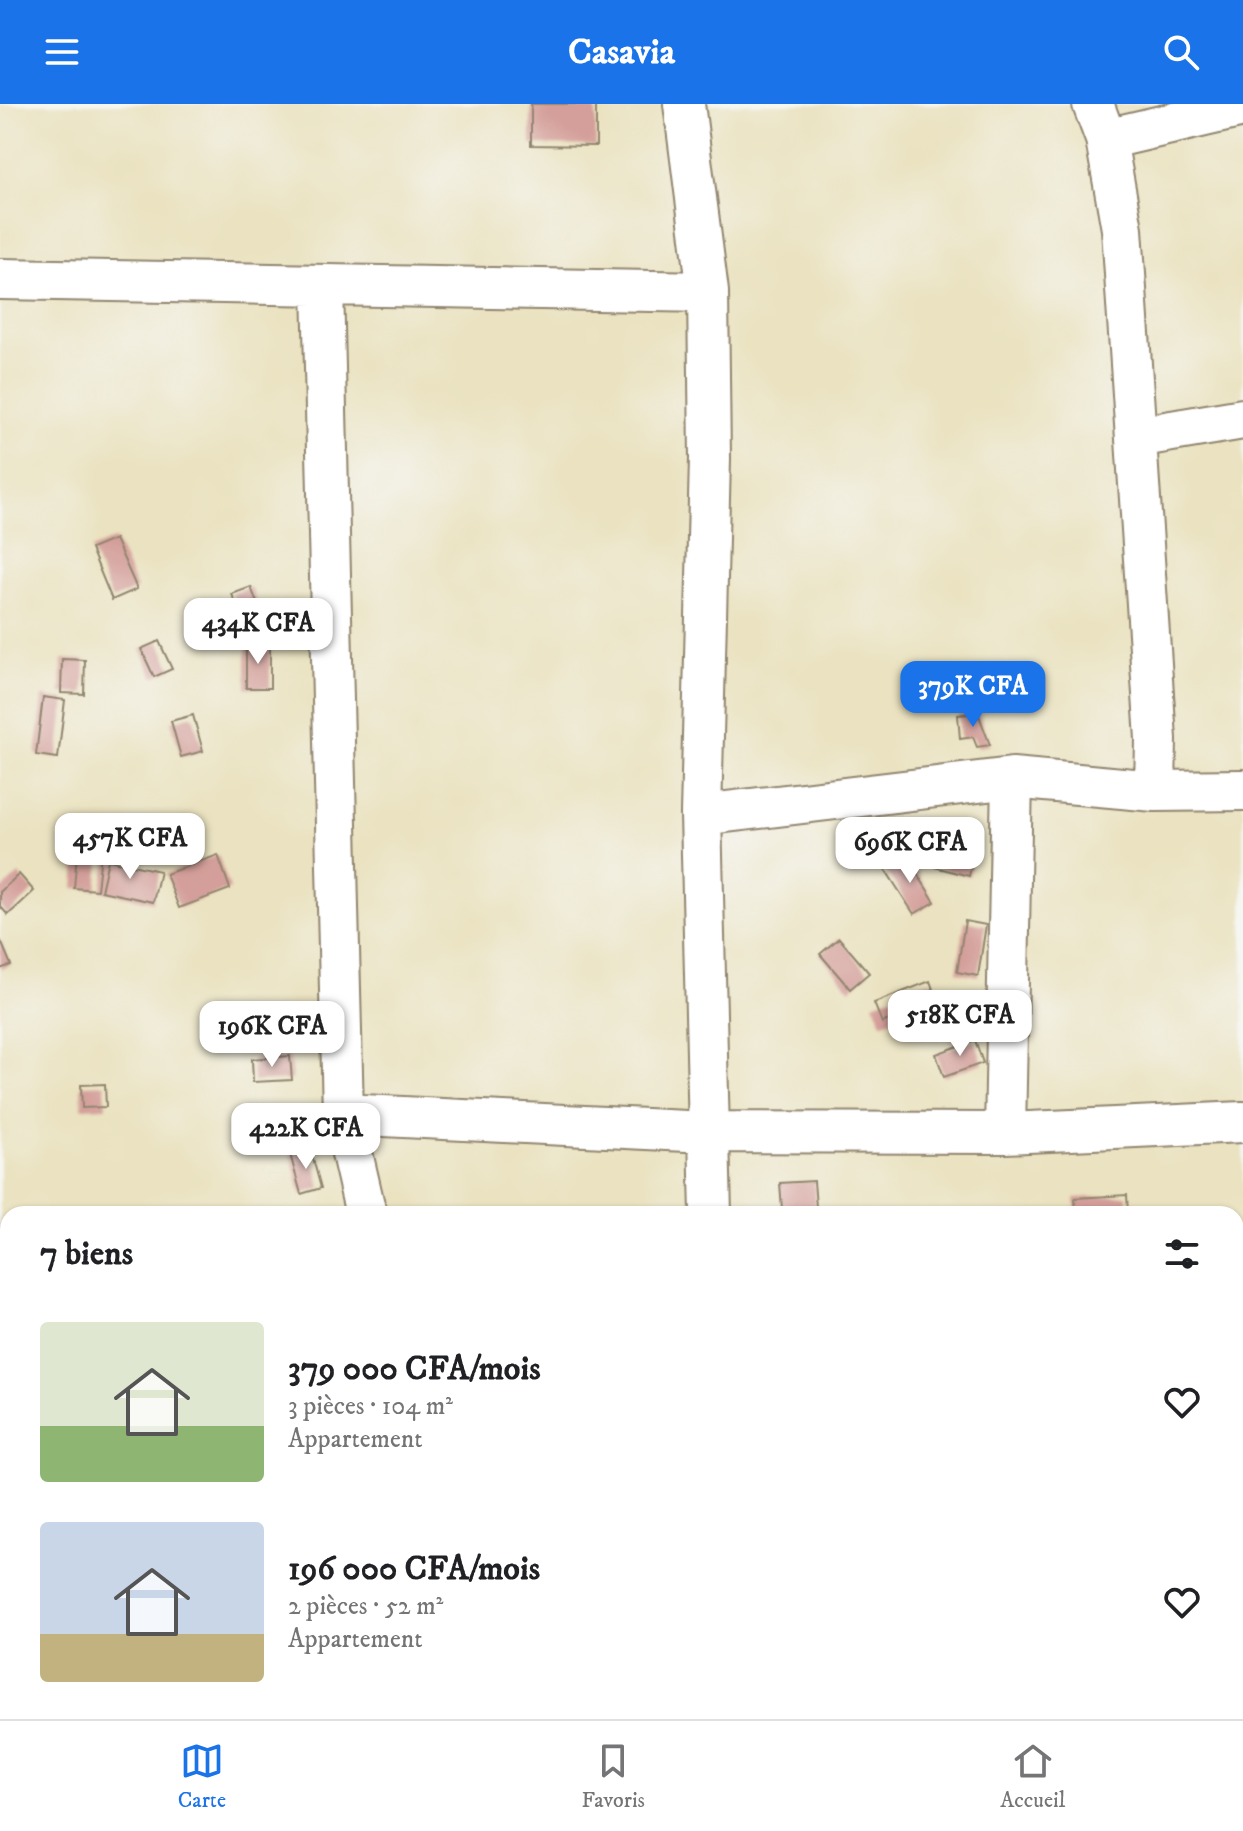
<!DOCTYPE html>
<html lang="fr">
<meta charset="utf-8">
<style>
body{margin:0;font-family:"IM FELL DW Pica",serif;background:#f6f6f6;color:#202124;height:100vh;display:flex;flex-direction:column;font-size:30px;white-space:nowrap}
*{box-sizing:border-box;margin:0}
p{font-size:26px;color:#757577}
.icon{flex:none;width:44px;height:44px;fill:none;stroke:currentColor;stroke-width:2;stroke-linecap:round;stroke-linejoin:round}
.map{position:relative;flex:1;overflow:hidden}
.side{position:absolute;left:0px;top:1102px;width:1244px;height:514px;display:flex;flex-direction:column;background:#fff;border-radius:24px 24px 0 0;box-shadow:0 2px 6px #0004}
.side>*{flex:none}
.price{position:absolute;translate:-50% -68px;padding:0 18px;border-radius:16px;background:#fff;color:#222;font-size:26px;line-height:52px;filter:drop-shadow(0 2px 4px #0008)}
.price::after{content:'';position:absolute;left:50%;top:48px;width:24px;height:18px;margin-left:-12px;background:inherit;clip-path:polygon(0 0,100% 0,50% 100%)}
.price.current{background:#1a73e8;color:#fff}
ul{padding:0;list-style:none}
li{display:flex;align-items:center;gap:24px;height:200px;padding:0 40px}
li span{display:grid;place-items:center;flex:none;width:224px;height:160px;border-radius:8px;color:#555}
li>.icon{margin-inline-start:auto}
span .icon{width:96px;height:96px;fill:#fffc;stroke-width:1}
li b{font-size:34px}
h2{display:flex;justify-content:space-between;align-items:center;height:96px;padding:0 40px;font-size:34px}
header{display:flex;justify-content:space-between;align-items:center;height:104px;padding:0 40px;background:#1a73e8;color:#fff;font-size:36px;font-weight:700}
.dock{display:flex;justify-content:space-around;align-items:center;height:112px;border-top:2px solid #e0e0e0;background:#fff;font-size:22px;color:#757577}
.dock a{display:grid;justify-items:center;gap:4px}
.dock .current{color:#1a73e8}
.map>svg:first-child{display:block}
.building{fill:#d49f9a}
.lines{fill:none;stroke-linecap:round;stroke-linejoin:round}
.minor-casing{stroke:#92866f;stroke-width:44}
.minor{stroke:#fff;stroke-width:40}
</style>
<header><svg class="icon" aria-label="menu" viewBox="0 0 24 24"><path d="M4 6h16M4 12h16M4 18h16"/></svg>Casavia<svg class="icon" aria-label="search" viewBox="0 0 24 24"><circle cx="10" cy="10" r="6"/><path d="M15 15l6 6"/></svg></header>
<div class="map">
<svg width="1243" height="1615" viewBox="0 0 1243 1615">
<rect width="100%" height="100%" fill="#f6f6f2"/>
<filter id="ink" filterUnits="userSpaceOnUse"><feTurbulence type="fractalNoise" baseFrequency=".0125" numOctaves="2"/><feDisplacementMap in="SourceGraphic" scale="16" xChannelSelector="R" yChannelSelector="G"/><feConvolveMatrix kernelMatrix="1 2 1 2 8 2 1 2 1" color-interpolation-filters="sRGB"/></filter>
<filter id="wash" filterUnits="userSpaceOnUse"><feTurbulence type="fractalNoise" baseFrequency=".006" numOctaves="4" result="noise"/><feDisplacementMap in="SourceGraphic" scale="32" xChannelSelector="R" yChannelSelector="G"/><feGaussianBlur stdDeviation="1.8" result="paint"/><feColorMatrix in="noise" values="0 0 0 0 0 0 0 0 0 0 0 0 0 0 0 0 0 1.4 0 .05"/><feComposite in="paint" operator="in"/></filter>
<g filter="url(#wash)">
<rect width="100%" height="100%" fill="#eae2c0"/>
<g id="blocks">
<path class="building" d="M 531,0 L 596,0 L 596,42 L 531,41 Z
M 115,435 L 137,485 L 112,496 L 91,445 Z
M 251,483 L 264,518 L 245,525 L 232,490 Z
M 159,537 L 172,565 L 154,573 L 141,545 Z
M 246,541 L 270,541 L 270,584 L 246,584 Z
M 62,555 L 85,556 L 84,590 L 61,589 Z
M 43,593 L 65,596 L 58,654 L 36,651 Z
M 978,609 L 990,641 L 977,643 L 973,633 L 960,635 L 958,611 Z
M 193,611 L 203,647 L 181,653 L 171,617 Z
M 940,741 L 974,749 L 969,772 L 935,763 Z
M 77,748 L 101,750 L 97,786 L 74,784 Z
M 218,751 L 230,785 L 179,804 L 166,770 Z
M 906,752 L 935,798 L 914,810 L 885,765 Z
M 108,756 L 160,767 L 153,798 L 101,787 Z
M 19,770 L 34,787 L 8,811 L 0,802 L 0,788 Z
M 965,817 L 986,821 L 978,872 L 957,868 Z
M 839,834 L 869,869 L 850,885 L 820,850 Z
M 0,835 L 11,861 L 0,865 Z
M 930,877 L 937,896 L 882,919 L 874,899 Z
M 975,936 L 983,959 L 944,973 L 936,950 Z
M 290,952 L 292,976 L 253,978 L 252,955 Z
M 105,980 L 106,1003 L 82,1004 L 81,981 Z
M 310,1044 L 321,1084 L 301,1090 L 290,1050 Z
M 814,1077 L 816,1103 L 782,1105 L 780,1079 Z
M 1127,1091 L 1128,1110 L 1076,1110 L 1075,1094 Z
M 201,1100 L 205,1110 L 178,1110 Z
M 1236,1478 L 1243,1496 L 1243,1512 L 1236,1515 Z
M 518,1609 L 520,1615 L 499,1615 L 499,1614 Z"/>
</g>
</g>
<g filter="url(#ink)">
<use href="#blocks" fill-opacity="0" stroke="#92866f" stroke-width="2"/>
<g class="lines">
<defs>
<path id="minor" d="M 684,0 L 708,188 L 710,355 L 701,711 L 711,1110
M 1093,0 L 1106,35 L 1122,125 L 1156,635 L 1155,687
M 1106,35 L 1243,3
M 0,175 L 708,188
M 323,181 L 343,1010 L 366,1110
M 1136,333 L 1243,315
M 701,711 L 1012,674 L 1155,687 L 1243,686
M 343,1010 L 707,1028 L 1005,1029 L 1243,1018
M 1005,1029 L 1012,674
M 1236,1326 L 1243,1326
M 0,1577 L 8,1580
M 93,1608 L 114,1615
M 474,1608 L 474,1615
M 750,1608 L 750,1615"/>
</defs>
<use href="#minor" class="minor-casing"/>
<use href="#minor" class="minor"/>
</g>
</g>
</svg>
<b class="price" style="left:258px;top:562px">434K CFA</b>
<b class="price current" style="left:973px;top:625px">379K CFA</b>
<b class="price" style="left:130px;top:777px">457K CFA</b>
<b class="price" style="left:910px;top:781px">696K CFA</b>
<b class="price" style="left:960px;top:954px">518K CFA</b>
<b class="price" style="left:272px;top:965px">196K CFA</b>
<b class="price" style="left:306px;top:1067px">422K CFA</b>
<section class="side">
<h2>7 biens<svg class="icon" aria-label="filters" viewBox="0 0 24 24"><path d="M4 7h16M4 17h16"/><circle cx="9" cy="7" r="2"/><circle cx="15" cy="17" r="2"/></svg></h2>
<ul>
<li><span style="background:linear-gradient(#dfe7d0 65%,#8fb573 0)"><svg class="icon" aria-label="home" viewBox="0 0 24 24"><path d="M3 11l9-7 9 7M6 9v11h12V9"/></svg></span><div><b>379 000 CFA/mois</b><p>3 pièces · 104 m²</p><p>Appartement</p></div><svg class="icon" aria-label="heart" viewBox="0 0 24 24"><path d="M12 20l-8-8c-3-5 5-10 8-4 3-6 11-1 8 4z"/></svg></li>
<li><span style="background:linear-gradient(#c9d6e8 70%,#c2b280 0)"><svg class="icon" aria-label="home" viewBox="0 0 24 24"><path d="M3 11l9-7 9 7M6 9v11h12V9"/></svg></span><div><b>196 000 CFA/mois</b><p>2 pièces · 52 m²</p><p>Appartement</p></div><svg class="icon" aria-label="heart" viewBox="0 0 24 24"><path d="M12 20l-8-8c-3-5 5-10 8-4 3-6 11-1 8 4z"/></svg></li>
</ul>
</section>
</div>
<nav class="dock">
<a class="current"><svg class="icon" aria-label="map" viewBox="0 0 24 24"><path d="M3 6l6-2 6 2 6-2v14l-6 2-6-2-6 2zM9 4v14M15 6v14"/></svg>Carte</a>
<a><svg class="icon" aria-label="saved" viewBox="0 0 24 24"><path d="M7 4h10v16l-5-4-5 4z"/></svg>Favoris</a>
<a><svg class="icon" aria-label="home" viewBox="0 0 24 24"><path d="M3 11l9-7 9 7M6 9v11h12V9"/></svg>Accueil</a>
</nav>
